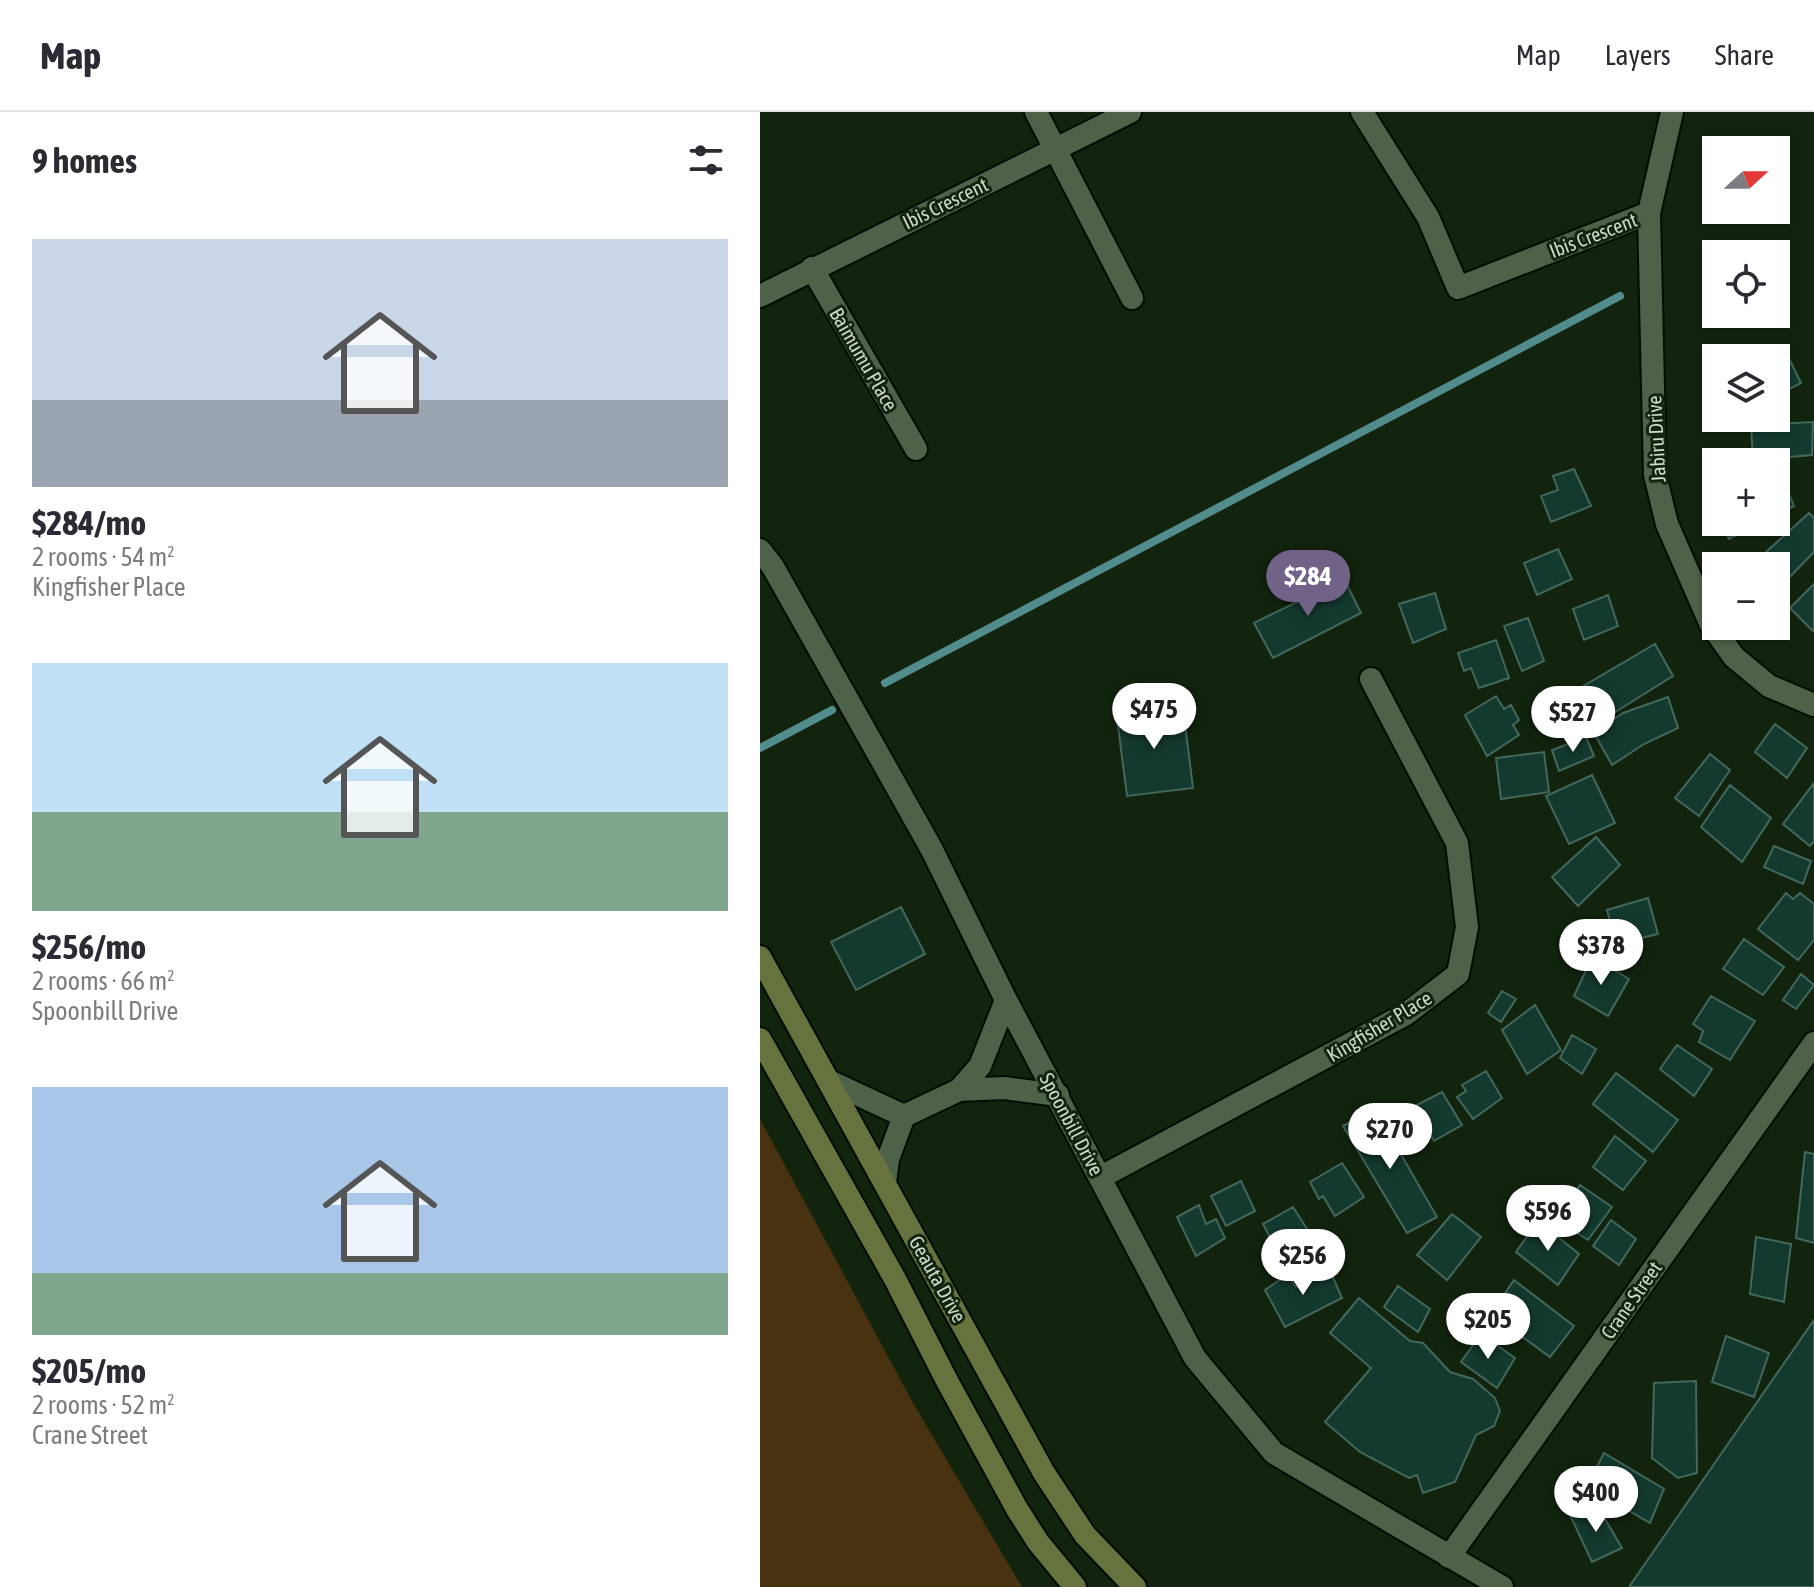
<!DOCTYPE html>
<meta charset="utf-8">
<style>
body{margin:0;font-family:"Asap Condensed",sans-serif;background:#f7f7f7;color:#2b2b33;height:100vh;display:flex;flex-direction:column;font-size:30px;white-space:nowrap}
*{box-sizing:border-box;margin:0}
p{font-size:26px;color:#7c7c81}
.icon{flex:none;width:44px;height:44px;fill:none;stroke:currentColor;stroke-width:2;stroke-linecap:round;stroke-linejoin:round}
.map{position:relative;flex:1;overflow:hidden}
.panel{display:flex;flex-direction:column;background:#fff;width:760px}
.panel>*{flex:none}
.needle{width:52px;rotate:69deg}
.buttons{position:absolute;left:942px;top:24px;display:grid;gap:16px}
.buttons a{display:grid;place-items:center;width:88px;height:88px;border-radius:0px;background:#fff;box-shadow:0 2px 6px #0004;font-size:40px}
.price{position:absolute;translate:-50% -68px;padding:0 18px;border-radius:28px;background:#fff;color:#222;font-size:26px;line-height:52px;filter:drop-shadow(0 2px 4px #0008)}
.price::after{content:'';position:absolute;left:50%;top:48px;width:24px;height:18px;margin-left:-12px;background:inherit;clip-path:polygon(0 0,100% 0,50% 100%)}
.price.selected{background:#716288;color:#fff}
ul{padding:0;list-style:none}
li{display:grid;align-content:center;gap:16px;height:424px;padding:0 32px}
li span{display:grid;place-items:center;height:248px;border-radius:0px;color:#555}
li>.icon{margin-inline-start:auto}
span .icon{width:144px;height:144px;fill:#fffc;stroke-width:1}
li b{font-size:34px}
h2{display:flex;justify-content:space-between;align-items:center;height:96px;padding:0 32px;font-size:34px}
header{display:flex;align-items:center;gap:48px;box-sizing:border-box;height:112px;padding:0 40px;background:#fff;border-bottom:2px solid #e1e1e2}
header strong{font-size:38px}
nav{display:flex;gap:44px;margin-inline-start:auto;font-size:28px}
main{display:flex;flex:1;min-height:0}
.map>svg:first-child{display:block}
.green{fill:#483210}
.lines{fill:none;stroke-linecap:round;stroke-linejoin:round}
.stream{stroke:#528c8d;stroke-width:8}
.building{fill:#143a30;stroke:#43685c;stroke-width:2}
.minor-casing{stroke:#010d00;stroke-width:26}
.secondary-casing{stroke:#010d00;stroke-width:26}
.minor{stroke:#4d6248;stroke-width:22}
.secondary{stroke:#66733f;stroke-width:22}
.labels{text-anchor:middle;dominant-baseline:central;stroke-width:6;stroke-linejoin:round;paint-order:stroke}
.street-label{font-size:20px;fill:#cfdbcc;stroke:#12240e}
</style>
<header>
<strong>Map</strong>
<nav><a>Map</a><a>Layers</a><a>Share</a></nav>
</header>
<main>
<section class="panel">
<h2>9 homes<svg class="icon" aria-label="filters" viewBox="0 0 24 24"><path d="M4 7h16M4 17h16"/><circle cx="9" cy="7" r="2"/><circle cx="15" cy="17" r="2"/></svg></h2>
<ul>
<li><span style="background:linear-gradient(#c9d6e8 65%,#9aa5b1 0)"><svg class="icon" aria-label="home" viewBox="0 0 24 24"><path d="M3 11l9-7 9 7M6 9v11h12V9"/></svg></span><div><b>$284/mo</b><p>2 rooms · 54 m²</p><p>Kingfisher Place</p></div></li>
<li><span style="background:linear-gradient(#bfe0f5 60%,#7fa58c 0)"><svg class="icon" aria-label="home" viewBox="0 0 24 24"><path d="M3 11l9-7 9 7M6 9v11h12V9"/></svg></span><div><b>$256/mo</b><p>2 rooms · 66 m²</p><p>Spoonbill Drive</p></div></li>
<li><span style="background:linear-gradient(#a9c7e8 75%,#7fa58c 0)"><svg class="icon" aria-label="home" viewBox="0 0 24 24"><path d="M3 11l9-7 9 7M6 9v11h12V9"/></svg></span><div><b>$205/mo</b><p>2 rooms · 52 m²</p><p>Crane Street</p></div></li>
</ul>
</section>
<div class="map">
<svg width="1054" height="1475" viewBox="0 0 1054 1475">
<rect width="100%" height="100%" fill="#12240e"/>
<path class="green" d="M 0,1007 L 153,1291 L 262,1475 L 0,1475 Z"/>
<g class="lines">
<path class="stream" d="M 125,571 L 860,184
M 0,636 L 72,598"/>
</g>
<path class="building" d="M 1023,234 L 1041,271 L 1016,284 L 1016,246 L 999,246 Z
M 956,268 L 956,302 L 943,275 Z
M 1053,310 L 1052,343 L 993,348 L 991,313 Z
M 814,357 L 831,394 L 791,410 L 781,384 L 798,378 L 793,364 Z
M 1021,363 L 1034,394 L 1016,403 L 1016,365 Z
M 1049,401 L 1054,406 L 1054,440 L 1017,478 L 1016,454 L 993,452 Z
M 961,410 L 1002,410 L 969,427 Z
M 798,437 L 812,467 L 777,483 L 764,451 Z
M 584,467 L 601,501 L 513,546 L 494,511 Z
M 1054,472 L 1054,518 L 1053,519 L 1030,496 Z
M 675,481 L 686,517 L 653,531 L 639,492 Z
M 848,483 L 858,514 L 824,528 L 813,497 Z
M 768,506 L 784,549 L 762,559 L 744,514 Z
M 736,528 L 749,566 L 719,576 L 711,556 L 704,559 L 698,541 Z
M 895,532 L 913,564 L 841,609 L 820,576 Z
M 736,584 L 744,597 L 751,593 L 759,608 L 753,613 L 759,623 L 727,644 L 705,603 Z
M 908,585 L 918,616 L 884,632 L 852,653 L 834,621 L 863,601 Z
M 400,592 L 402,607 L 424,604 L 433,676 L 367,684 L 356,598 Z
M 1015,612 L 1047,636 L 1027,666 L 995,640 Z
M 826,625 L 834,644 L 799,659 L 792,638 Z
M 784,640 L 789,680 L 741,687 L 736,646 Z
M 950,642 L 970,658 L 939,704 L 915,686 Z
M 832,663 L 855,711 L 809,732 L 786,684 Z
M 1054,671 L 1054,729 L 1050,734 L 1023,712 Z
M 970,673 L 1011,706 L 982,750 L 941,715 Z
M 836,725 L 860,753 L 818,794 L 792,765 Z
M 1014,734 L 1051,749 L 1043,772 L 1004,755 Z
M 1026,781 L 1033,787 L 1040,781 L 1054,792 L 1054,828 L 1038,848 L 998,817 Z
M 888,786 L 898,822 L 856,832 L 847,798 Z
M 141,795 L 165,842 L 96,878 L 71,830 Z
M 984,827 L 1024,855 L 1003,883 L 963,857 Z
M 832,845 L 869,867 L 848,904 L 814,884 Z
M 1041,862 L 1054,873 L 1036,897 L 1023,888 Z
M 742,879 L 756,887 L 741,910 L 728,901 Z
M 951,884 L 995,909 L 970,948 L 939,930 L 943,919 L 933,912 Z
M 775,893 L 801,938 L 767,962 L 742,918 Z
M 812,923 L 836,937 L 822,962 L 800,946 Z
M 917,933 L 952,957 L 934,984 L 900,957 Z
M 726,959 L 742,986 L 713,1007 L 697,985 L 706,979 L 702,973 Z
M 856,961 L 918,1008 L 893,1040 L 833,992 Z
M 682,980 L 702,1013 L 674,1029 L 653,995 Z
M 615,997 L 677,1105 L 647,1121 L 583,1014 Z
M 855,1024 L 886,1049 L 863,1078 L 833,1055 Z
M 1045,1040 L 1054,1042 L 1054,1131 L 1036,1126 Z
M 582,1051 L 604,1085 L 575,1104 L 563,1084 L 559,1087 L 550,1070 Z
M 481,1069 L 495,1099 L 466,1114 L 451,1084 Z
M 820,1073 L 852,1095 L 828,1128 L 797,1108 Z
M 439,1093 L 446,1112 L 456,1107 L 465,1126 L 436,1144 L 417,1105 Z
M 533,1095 L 558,1134 L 518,1161 L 507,1141 L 515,1135 L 503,1112 Z
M 692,1102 L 721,1125 L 687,1168 L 657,1143 Z
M 851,1108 L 876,1127 L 859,1153 L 833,1134 Z
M 778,1109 L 819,1142 L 798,1173 L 756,1140 Z
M 996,1125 L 1031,1132 L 1024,1190 L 990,1182 Z
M 569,1156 L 582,1186 L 525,1215 L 505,1178 L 527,1163 L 536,1175 Z
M 754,1168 L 814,1214 L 790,1245 L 731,1202 Z
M 638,1174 L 670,1197 L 658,1220 L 624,1195 Z
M 599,1186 L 650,1229 L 663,1231 L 690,1260 L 713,1267 L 735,1286 L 740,1299 L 734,1314 L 716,1323 L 695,1370 L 663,1381 L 657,1363 L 649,1366 L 600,1340 L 565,1310 L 611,1256 L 570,1221 Z
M 1054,1208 L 1054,1475 L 869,1475 L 916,1407 Z
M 721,1222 L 755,1246 L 737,1276 L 701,1250 Z
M 966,1224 L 1009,1241 L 994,1285 L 952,1270 Z
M 936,1269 L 937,1361 L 918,1366 L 892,1346 L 894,1271 Z
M 844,1341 L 904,1377 L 890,1411 L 827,1374 Z
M 838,1395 L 862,1436 L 832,1450 L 811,1405 Z"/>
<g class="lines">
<defs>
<path id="minor" d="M 276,0 L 372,186
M 602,0 L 668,105 L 698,176 L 889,101
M 912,0 L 889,101 L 895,363 L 907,412 L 951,513 L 974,545 L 1009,574 L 1054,593
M 52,156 L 156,337
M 0,184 L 370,0
M 0,438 L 13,455 L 171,736 L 246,888 L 435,1246 L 514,1341 L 742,1475
M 69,969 L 144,1004 L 199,978 L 244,976 L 298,983
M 199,978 L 220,954 L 246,888
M 341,1065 L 646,902 L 698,862 L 707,815 L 697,731 L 611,567
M 125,1071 L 128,1047 L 144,1004
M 689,1445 L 1054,931"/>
<path id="secondary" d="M 0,845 L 284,1361 L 325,1423 L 375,1475
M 0,927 L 135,1167 L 186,1267 L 257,1397 L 278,1430 L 315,1475"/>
</defs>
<use href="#minor" class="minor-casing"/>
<use href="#secondary" class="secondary-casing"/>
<use href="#minor" class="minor"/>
<use href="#secondary" class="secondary"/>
</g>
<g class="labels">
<g class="street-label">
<text transform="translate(185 91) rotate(-26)">Ibis Crescent</text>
<text transform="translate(833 123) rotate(-21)">Ibis Crescent</text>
<text transform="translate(104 247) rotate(60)">Baimumu Place</text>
<text transform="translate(896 327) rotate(-93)">Jabiru Drive</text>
<text transform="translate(619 914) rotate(-31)">Kingfisher Place</text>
<text transform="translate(312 1012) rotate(62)">Spoonbill Drive</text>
<text transform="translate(178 1167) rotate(61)">Geauta Drive</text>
<text transform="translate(871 1188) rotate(-55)">Crane Street</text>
</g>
</g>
</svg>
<div class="buttons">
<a><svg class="needle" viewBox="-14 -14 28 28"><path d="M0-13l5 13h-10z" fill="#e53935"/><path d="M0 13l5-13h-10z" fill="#7c7c81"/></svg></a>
<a><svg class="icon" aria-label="locate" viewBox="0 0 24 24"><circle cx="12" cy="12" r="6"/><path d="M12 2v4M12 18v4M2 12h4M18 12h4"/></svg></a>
<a><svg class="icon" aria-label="layers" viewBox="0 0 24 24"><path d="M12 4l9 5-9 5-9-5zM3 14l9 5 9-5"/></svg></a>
<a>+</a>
<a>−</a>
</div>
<b class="price selected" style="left:548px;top:506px">$284</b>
<b class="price" style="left:394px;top:639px">$475</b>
<b class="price" style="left:813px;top:642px">$527</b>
<b class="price" style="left:841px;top:875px">$378</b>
<b class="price" style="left:630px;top:1059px">$270</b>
<b class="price" style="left:788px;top:1141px">$596</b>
<b class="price" style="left:543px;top:1185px">$256</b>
<b class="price" style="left:728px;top:1249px">$205</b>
<b class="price" style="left:836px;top:1422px">$400</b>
</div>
</main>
